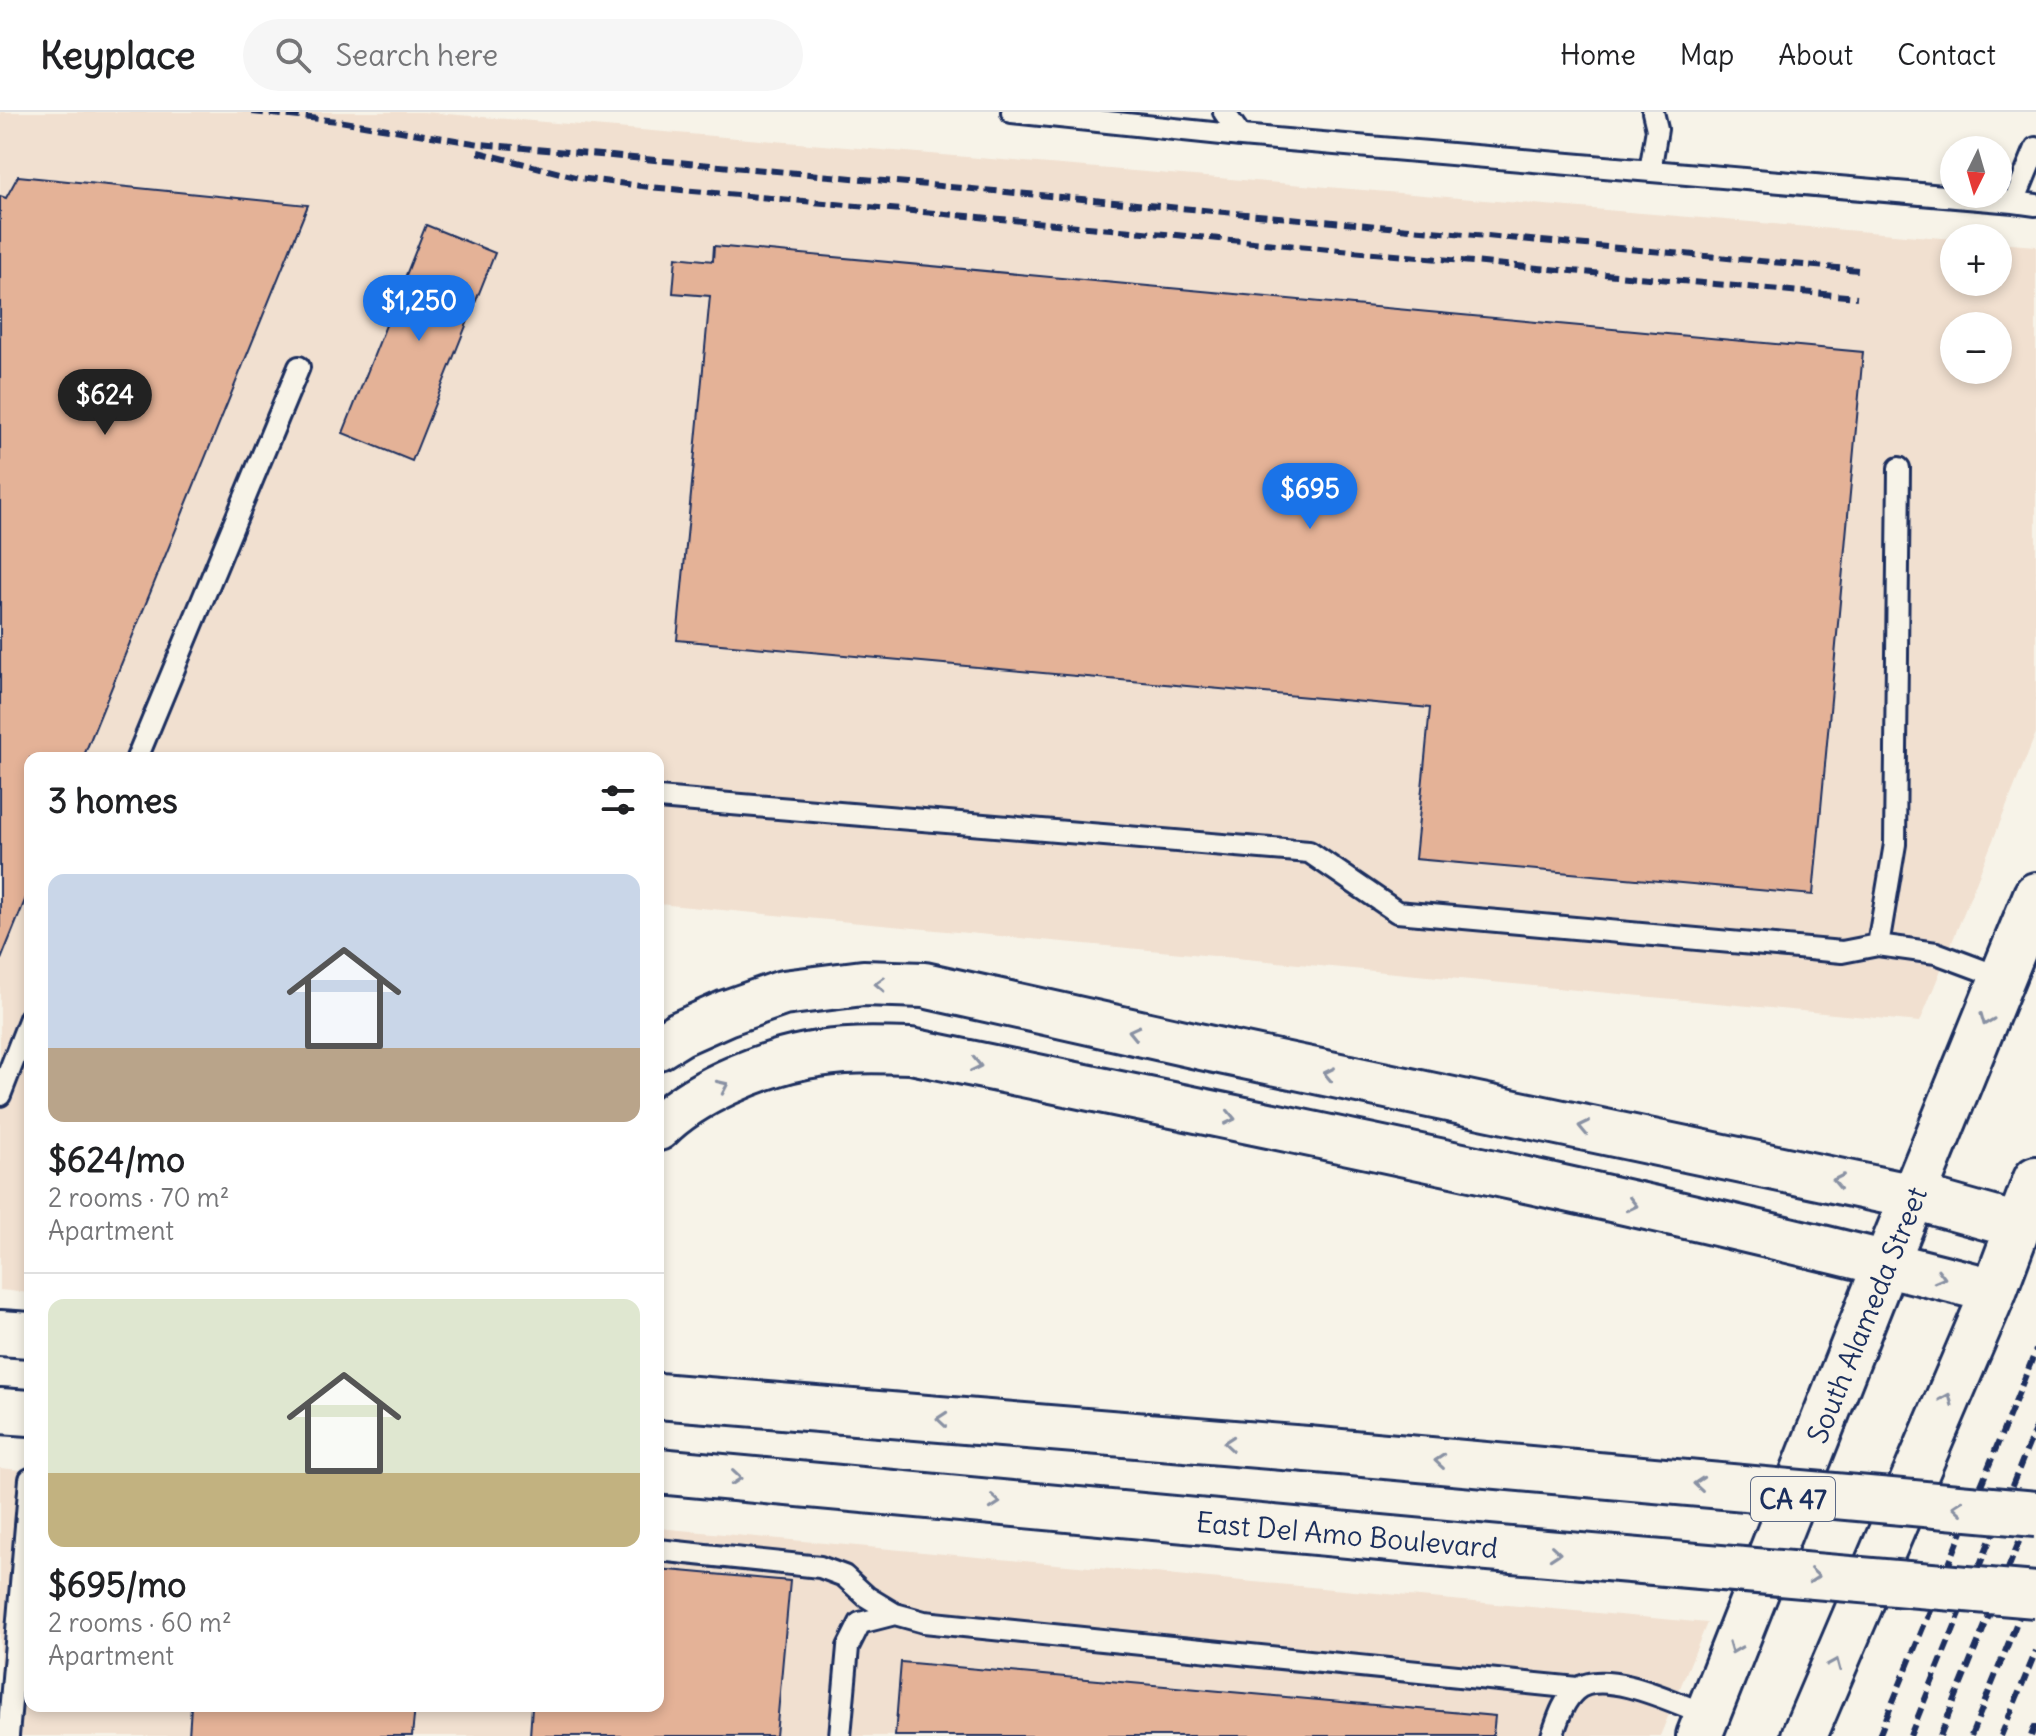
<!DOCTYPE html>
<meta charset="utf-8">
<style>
body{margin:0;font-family:Delius,sans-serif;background:#f6f6f6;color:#202124;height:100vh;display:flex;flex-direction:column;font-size:30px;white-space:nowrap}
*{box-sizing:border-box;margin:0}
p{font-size:26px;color:#757577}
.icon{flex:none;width:44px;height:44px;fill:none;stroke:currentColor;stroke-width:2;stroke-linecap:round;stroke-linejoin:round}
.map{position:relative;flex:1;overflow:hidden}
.sheet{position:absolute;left:24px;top:640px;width:640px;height:960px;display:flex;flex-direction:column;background:#fff;border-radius:16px;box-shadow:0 4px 12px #0003}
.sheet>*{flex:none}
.needle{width:52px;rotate:185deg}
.buttons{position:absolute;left:1940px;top:24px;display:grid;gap:16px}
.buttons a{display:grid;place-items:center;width:72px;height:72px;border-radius:50%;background:#fff;box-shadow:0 4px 12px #0003;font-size:40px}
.price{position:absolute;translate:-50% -68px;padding:0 18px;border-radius:28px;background:#1a73e8;color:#fff;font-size:26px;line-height:52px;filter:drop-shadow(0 2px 4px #0008)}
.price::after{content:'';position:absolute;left:50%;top:48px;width:24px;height:18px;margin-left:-12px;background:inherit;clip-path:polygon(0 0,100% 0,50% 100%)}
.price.selected{background:#222;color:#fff}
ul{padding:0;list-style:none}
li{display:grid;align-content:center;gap:16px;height:424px;padding:0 24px}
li+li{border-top:2px solid #e0e0e0}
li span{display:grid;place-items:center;height:248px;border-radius:16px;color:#555}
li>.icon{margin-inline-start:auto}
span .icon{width:144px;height:144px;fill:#fffc;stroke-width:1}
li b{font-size:34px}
h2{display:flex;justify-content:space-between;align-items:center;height:96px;padding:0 24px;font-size:34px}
header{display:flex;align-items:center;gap:48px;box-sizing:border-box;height:112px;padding:0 40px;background:#fff;border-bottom:2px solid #e0e0e0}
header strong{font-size:38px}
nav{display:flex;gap:44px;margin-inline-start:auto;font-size:28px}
.search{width:560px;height:72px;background:#f6f6f6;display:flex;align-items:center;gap:20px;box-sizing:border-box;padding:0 28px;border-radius:44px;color:#757577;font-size:30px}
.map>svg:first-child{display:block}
.built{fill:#f1e0d0;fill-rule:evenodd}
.building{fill:#e4b297;stroke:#1b2f5e;stroke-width:2}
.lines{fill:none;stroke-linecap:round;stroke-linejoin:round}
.service-casing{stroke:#1b2f5e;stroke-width:26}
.primary-casing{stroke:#1b2f5e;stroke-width:50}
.service{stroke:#f7f3e8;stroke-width:20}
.primary{stroke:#f7f3e8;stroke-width:44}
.rail{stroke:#1b2f5e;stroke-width:6;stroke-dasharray:12 6;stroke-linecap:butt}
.primary-bridge-casing{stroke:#1b2f5e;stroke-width:50;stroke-linecap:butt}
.primary-bridge{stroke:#f7f3e8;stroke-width:44}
.oneway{stroke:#8991a3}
.labels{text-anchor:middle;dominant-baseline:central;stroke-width:7;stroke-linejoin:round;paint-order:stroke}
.shield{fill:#f7f3e8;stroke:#5d6a87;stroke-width:2}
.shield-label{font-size:26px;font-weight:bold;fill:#1b2f5e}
.street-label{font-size:28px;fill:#1b2f5e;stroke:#f7f3e8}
</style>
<header>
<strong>Keyplace</strong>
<div class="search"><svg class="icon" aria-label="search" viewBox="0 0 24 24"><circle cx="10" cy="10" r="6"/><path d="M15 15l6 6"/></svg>Search here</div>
<nav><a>Home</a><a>Map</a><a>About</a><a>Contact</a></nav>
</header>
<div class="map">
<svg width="2036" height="1624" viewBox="0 0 2036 1624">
<rect width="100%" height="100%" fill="#f7f3e8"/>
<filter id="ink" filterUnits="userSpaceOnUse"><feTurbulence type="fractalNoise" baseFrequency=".0125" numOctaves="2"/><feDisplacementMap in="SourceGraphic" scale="16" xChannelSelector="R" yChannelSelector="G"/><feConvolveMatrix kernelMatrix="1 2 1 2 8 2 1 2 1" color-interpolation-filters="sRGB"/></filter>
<g filter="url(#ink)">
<path class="built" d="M 0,0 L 423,0 L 1954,127 L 1954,170 L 1998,170 L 1998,131 L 2036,134 L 2036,621 L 1920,910 L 658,792 L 658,646 L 30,646 L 30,1181 L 0,1178 ZM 1954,214 L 1998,214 L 1998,258 L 1954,258 Z
M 0,1356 L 30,1359 L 30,1594 L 658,1594 L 658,1416 L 1707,1511 L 1660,1624 L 0,1624 Z"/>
<path class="building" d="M 18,64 L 308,93 L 83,646 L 30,646 L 30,776 L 0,850 L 0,84 L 6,86 Z
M 426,113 L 495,141 L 412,349 L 343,321 Z
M 714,134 L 1863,240 L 1813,783 L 1415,747 L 1430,596 L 677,528 L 710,184 L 673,181 L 676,145 L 713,149 Z
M 658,1457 L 790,1469 L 776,1624 L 530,1624 L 532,1594 L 658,1594 Z
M 901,1550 L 1495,1604 L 1493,1624 L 895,1624 Z
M 191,1594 L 415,1594 L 412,1624 L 189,1624 Z"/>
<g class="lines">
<defs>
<path id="service" d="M 1012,0 L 1241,24 L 2014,90
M 1224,0 L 1241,24
M 2036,36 L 2014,90 L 2036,93
M 1650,59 L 1657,17 L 1653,0
M 137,646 L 299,255
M 658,686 L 1309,740 L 1397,800 L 1842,840 L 1878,833 L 1936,841 L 2003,866
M 1878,833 L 1895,732 L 1899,356
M 0,983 L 30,906
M 658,1438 L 820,1455 L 844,1464 L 867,1485 L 895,1502 L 924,1510 L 1577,1576
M 8,1624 L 30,1367
M 840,1624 L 848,1535 L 860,1511 L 895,1502
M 1552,1624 C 1558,1608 1562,1591 1575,1579 C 1601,1554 1678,1592 1707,1603"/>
<path id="primary" d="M 658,935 L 679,922 L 726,901 L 783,881 L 863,871 L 924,873 L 1211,937 L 1914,1085 L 2018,1114
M 658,1016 C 692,981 759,953 806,944 C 841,937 876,938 911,939 C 1273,1014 1636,1086 1994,1179
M 0,1221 L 30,1223
M 658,1284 L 1307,1337
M 0,1299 L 30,1301
M 658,1359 L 1477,1435
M 1699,1624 L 1886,1151 L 2036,783
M 1804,1624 L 1994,1179 L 2036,1067"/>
</defs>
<use href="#service" class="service-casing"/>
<use href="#primary" class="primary-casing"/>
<use href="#service" class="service"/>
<use href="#primary" class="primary"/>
<path class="rail" d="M 252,0 L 339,9 L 480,32 L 1859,158
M 478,40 L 579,66 L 649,75 L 1857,185
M 1879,1624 L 2036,1238
M 1910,1624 L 2036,1315
M 1940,1624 L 2036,1388
M 1971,1624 L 2036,1463
M 2001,1624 L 2036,1539
M 2031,1624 L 2036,1612"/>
<defs>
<path id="primary-bridge" d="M 1307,1337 L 2036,1402
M 1477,1435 L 2036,1483"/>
</defs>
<use href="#primary-bridge" class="primary-bridge-casing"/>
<use href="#primary-bridge" class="primary-bridge"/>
</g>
<defs><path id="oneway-chevron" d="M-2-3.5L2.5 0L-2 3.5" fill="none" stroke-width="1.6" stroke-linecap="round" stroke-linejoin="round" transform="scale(2)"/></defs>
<g class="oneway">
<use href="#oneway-chevron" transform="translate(880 872) rotate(-178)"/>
<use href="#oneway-chevron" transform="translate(1986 908) rotate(112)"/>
<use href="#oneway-chevron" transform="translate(1134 920) rotate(-167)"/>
<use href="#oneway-chevron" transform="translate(976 953) rotate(12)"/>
<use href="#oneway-chevron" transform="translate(1329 962) rotate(-168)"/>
<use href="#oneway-chevron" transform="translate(723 974) rotate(-25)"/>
<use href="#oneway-chevron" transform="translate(1230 1006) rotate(12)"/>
<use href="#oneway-chevron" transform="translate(1584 1015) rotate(-168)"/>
<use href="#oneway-chevron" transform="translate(1838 1069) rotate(-168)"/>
<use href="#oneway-chevron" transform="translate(1632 1093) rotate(13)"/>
<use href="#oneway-chevron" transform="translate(1940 1165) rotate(15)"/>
<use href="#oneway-chevron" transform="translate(1947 1287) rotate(-67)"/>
<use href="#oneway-chevron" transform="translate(942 1307) rotate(-175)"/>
<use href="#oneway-chevron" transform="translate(1229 1331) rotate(-175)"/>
<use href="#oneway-chevron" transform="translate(1440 1349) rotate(-175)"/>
<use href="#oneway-chevron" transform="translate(736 1366) rotate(5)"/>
<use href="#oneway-chevron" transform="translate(1699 1372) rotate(-175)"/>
<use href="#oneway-chevron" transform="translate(995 1390) rotate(5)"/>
<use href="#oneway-chevron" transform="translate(1958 1395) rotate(-175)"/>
<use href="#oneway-chevron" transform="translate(1555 1441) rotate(5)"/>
<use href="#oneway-chevron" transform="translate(1814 1464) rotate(5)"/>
<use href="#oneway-chevron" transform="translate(1734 1536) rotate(112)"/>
<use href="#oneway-chevron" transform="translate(1835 1552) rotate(-67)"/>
</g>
</g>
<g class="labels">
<rect class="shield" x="1751" y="1365" width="84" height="44" rx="6"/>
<g class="shield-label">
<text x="1793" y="1387">CA 47</text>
</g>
<g class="street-label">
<text transform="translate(1867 1203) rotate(-68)">South Alameda Street</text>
<text transform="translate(1347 1423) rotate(5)">East Del Amo Boulevard</text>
</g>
</g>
</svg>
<div class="buttons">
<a><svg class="needle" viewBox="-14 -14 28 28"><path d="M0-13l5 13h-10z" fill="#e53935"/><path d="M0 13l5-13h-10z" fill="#757577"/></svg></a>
<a>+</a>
<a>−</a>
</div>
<b class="price" style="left:419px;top:231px">$1,250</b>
<b class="price selected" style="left:105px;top:325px">$624</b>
<b class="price" style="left:1310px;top:419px">$695</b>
<section class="sheet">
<h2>3 homes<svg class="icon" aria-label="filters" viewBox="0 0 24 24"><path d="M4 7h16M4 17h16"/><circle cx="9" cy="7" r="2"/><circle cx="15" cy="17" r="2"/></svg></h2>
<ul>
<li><span style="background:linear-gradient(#c9d6e8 70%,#b9a48a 0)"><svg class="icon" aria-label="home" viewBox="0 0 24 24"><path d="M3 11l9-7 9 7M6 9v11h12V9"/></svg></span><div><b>$624/mo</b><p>2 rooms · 70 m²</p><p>Apartment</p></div></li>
<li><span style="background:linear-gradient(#dfe7d0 70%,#c2b280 0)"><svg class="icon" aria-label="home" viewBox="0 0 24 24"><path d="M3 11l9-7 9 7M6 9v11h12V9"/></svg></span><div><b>$695/mo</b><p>2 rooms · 60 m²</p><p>Apartment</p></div></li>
</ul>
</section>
</div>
